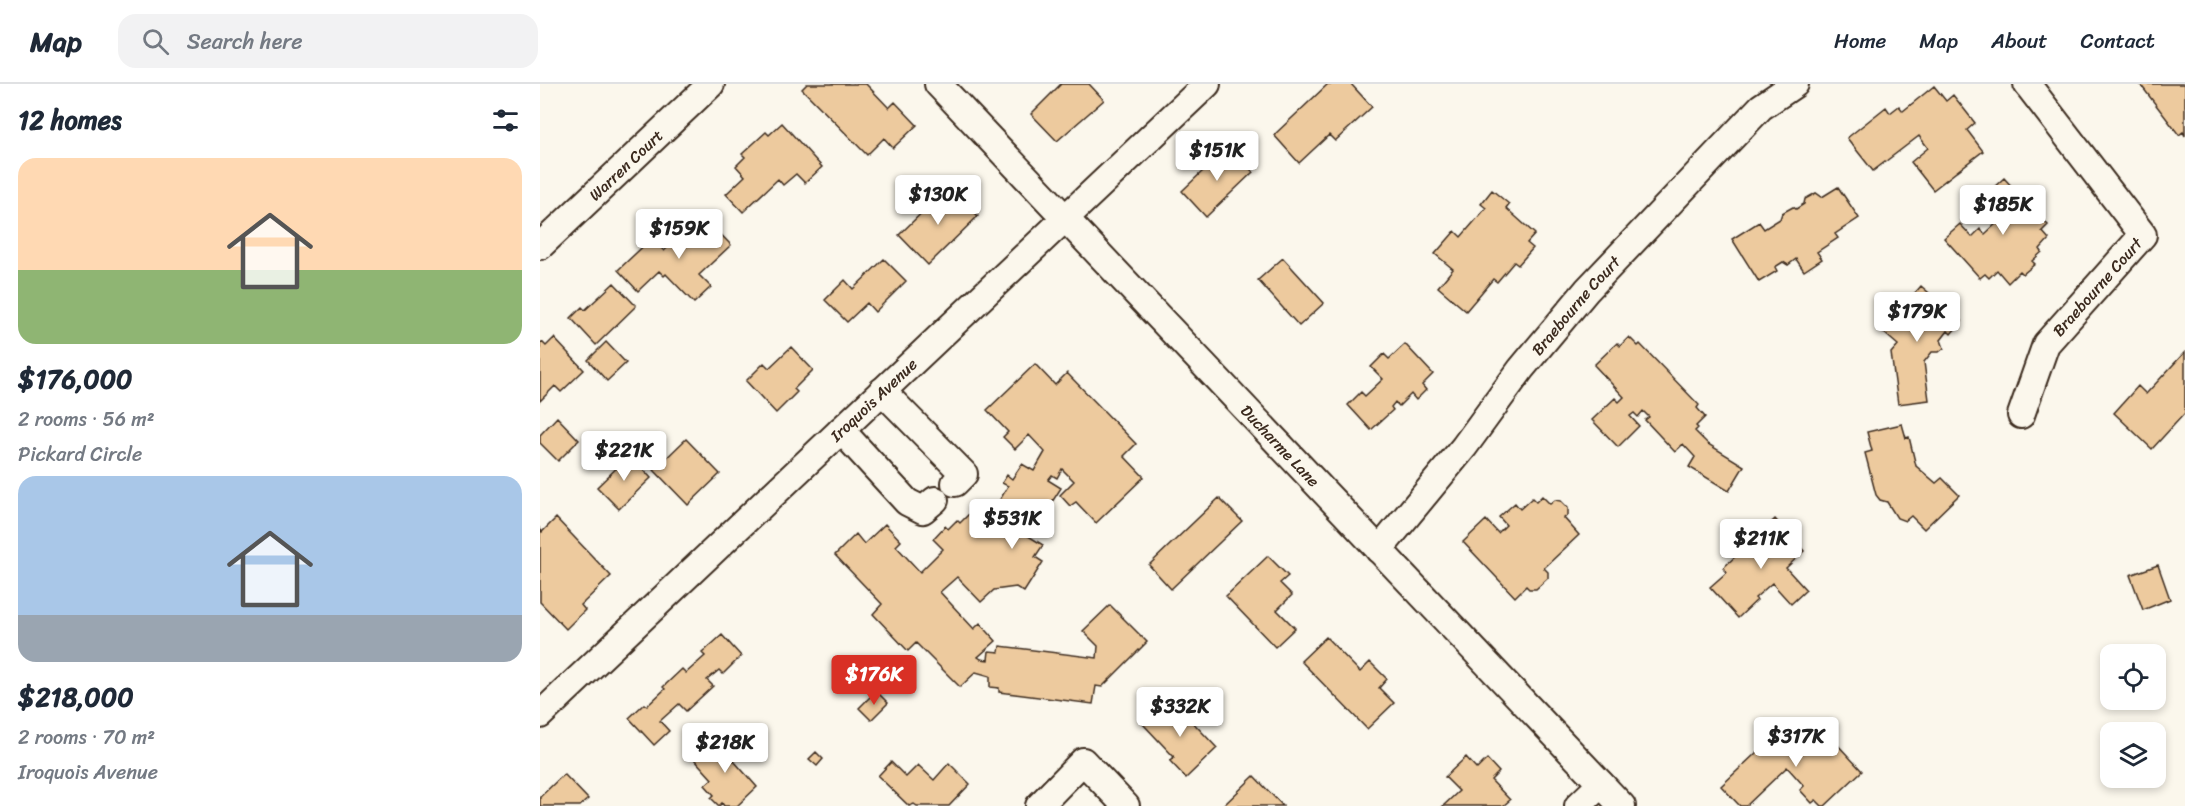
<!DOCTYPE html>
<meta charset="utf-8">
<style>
body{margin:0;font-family:Sriracha,sans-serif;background:#f2f2f3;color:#1f2937;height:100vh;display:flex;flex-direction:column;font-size:22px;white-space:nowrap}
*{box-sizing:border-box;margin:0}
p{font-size:20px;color:#747a83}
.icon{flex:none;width:33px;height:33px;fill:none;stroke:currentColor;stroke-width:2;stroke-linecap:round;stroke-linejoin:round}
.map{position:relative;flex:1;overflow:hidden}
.details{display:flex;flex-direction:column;background:#fff;width:540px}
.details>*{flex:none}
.buttons{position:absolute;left:1560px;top:560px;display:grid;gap:12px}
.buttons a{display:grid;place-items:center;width:66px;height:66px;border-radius:12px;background:#fff;box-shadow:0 3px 9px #0003;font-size:30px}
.price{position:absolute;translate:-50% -51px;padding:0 14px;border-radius:6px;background:#fff;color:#222;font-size:20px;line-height:39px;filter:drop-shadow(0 2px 3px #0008)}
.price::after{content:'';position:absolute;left:50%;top:36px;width:18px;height:14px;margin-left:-9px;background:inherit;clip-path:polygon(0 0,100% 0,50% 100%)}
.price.active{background:#d93025;color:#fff}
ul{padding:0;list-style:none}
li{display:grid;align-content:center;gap:12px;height:318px;padding:0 18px}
li span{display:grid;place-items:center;height:186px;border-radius:18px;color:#555}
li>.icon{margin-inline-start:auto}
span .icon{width:108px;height:108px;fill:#fffc;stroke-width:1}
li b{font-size:26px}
h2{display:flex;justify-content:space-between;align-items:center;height:72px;padding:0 18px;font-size:26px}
header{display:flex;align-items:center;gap:36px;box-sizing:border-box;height:84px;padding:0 30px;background:#fff;border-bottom:2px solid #e0e1e3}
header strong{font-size:28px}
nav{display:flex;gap:33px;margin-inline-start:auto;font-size:21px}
.search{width:420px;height:54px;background:#f2f2f3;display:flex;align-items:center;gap:15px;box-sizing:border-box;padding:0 21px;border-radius:18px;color:#747a83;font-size:22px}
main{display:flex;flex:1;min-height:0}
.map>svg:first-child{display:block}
.building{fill:#edca9e;stroke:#3b2a1e;stroke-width:1.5}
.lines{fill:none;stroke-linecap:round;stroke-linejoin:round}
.minor-casing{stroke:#3b2a1e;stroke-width:30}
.minor{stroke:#fbf7ec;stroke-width:26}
.labels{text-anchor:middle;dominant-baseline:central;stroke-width:5;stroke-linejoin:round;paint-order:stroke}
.street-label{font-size:16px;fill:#3b2a1e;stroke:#fbf7ec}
</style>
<header>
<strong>Map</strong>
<div class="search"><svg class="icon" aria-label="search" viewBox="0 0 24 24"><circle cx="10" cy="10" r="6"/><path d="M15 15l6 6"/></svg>Search here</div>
<nav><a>Home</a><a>Map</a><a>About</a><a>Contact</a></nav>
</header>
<main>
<section class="details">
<h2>12 homes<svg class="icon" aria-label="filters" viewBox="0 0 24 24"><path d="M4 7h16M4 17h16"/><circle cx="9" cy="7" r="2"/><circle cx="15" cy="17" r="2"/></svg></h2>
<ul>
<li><span style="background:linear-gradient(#ffd9b3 60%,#8fb573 0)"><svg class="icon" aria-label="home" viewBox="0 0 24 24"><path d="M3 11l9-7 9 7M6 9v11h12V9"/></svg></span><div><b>$176,000</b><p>2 rooms · 56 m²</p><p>Pickard Circle</p></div></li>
<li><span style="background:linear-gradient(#a9c7e8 75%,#9aa5b1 0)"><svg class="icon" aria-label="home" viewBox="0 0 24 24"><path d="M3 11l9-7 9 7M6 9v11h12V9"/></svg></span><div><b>$218,000</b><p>2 rooms · 70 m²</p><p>Iroquois Avenue</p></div></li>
</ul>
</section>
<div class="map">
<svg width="1645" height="722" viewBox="0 0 1645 722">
<rect width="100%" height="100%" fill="#fbf7ec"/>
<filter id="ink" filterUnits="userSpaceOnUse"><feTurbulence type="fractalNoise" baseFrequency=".0167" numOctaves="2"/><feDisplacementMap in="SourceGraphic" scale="12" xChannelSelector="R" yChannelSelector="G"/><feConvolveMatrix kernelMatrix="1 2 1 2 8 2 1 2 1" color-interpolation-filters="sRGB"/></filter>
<g filter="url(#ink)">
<path class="building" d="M 267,0 L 326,0 L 349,24 L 355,18 L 377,41 L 353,64 L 344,54 L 327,71 L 262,5 Z
M 521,0 L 549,0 L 564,16 L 517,57 L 491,30 Z
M 788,0 L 811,0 L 832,23 L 795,57 L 789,51 L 759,79 L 734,51 Z
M 1600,0 L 1645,0 L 1645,52 L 1643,48 L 1639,51 Z
M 1394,2 L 1406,17 L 1413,11 L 1435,39 L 1427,46 L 1443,67 L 1393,106 L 1371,78 L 1388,64 L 1379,52 L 1333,87 L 1307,54 L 1346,23 L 1350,29 L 1359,22 L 1363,27 Z
M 242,39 L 282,83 L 265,99 L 256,90 L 243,101 L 238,95 L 203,128 L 186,110 L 205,92 L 196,82 L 205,73 L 202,70 L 226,48 L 229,51 Z
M 689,62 L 713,88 L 666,133 L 642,107 Z
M 1464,94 L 1475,106 L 1478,103 L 1501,129 L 1498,131 L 1508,141 L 1502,147 L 1509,155 L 1500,165 L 1502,168 L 1492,177 L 1495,180 L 1483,190 L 1480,187 L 1468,199 L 1457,186 L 1449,194 L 1445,190 L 1440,194 L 1404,154 L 1420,140 L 1432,153 L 1440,145 L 1445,150 L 1460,136 L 1441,115 Z
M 409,102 L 438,132 L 388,181 L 359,151 Z
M 1298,103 L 1319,134 L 1295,150 L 1298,154 L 1277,168 L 1282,175 L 1264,187 L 1256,175 L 1248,181 L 1243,178 L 1235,183 L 1237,187 L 1219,198 L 1192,155 L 1219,138 L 1224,145 L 1240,135 L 1242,129 L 1253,123 L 1256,125 L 1264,120 L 1265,115 L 1276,109 L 1282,113 Z
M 952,106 L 969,120 L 966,124 L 995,150 L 987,159 L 993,164 L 978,181 L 974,178 L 957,198 L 953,195 L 926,227 L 898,203 L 913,185 L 895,170 L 915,147 L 921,153 L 946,124 L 941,120 Z
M 162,131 L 191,161 L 159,191 L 171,203 L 154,219 L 126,190 L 124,192 L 119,187 L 98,207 L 78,186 L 112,154 L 124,167 Z
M 743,174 L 784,219 L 759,242 L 718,196 Z
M 344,175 L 366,197 L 335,228 L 327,219 L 307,238 L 285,216 L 305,196 L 313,205 Z
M 74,199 L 96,222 L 56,261 L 31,234 L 42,223 L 45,226 Z
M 1381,202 L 1422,237 L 1411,250 L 1408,247 L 1401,256 L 1404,264 L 1399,268 L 1392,268 L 1384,278 L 1389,316 L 1358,320 L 1351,269 L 1358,261 L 1336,242 L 1349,228 L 1359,236 L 1372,220 L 1368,217 Z
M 1089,253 L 1098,262 L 1100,260 L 1159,321 L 1157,324 L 1165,333 L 1156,342 L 1158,344 L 1155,347 L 1168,360 L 1204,382 L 1189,407 L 1149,383 L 1155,373 L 1143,360 L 1135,368 L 1105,336 L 1109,333 L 1103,327 L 1098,333 L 1094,329 L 1090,332 L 1099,342 L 1078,363 L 1052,336 L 1075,314 L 1079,318 L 1084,313 L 1054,281 L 1077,259 L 1080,262 Z
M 14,254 L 44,286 L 21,308 L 15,302 L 0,317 L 0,259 L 2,258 L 6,262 Z
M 66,258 L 86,279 L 67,297 L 48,276 Z
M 865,260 L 893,290 L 882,301 L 886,306 L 876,316 L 871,310 L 859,322 L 855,318 L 851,323 L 853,326 L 831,346 L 808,321 L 821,308 L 825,312 L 843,295 L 831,283 L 844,270 L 849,275 Z
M 251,263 L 273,286 L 254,305 L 257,308 L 236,329 L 206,297 L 224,279 L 229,284 Z
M 1645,268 L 1645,329 L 1612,365 L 1574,329 L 1598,302 L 1606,310 Z
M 495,280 L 515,301 L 527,289 L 596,360 L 584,372 L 604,393 L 556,439 L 536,418 L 530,422 L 520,411 L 534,397 L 522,385 L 517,394 L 512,391 L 508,396 L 521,404 L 496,443 L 483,435 L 477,445 L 503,461 L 495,473 L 503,478 L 484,508 L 476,503 L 454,506 L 441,518 L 417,493 L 400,508 L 434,545 L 440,539 L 456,557 L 438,573 L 441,575 L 448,576 L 449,567 L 459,568 L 460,562 L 557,574 L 558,562 L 543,547 L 570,521 L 607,558 L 562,603 L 556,602 L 553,620 L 459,608 L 459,604 L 450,603 L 450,592 L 436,588 L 420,603 L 376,559 L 368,567 L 333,530 L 342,520 L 295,471 L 316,450 L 324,460 L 345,440 L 361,457 L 356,462 L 380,488 L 403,465 L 393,455 L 405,442 L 408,445 L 417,436 L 420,439 L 441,418 L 462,437 L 469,426 L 458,419 L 468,402 L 462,399 L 467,391 L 472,395 L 482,380 L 494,387 L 505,368 L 489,351 L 475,365 L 463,353 L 468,348 L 447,326 Z
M 17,333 L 39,356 L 18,377 L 0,359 L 0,351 Z
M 1362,340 L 1366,354 L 1369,353 L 1376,382 L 1396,399 L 1402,394 L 1419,411 L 1384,445 L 1371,432 L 1365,437 L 1357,434 L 1347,418 L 1340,416 L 1336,411 L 1325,369 L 1332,367 L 1327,348 Z
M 146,355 L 180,390 L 148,421 L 114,386 Z
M 90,371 L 111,394 L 79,425 L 57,403 Z
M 1002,412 L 1010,420 L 1015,416 L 1021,417 L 1028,424 L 1028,431 L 1024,434 L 1039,451 L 1004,484 L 1008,488 L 1008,494 L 996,505 L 989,505 L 986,502 L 975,513 L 923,458 L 946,436 L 958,449 L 966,441 L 959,433 L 975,419 L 980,425 L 992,414 L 996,418 Z
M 679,414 L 702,437 L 631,505 L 609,481 Z
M 16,434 L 71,492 L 41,521 L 45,526 L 26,545 L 0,518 L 0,445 L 2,448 Z
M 1235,435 L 1264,467 L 1246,484 L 1266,506 L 1251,520 L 1232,499 L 1215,514 L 1217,516 L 1198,534 L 1170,503 L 1187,488 L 1183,484 Z
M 728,472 L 748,492 L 740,499 L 752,511 L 737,526 L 755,544 L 735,563 L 686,512 Z
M 1618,481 L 1630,515 L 1603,526 L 1590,491 Z
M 182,551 L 201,572 L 183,590 L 179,586 L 167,596 L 173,602 L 146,627 L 139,620 L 120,637 L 129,647 L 114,661 L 89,634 L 104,620 L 107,622 L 125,605 L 123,603 L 142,585 L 146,589 L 165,572 L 162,569 Z
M 786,553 L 820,588 L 830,578 L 847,595 L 839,604 L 854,619 L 827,645 L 761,577 Z
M 336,607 L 348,619 L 331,636 L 319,624 Z
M 630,614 L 677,664 L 646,694 L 630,677 L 634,673 L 603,640 Z
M 1256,643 L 1268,657 L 1282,644 L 1322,687 L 1285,722 L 1282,722 L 1276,716 L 1272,719 L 1260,706 L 1264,702 L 1247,683 L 1206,722 L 1200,722 L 1181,702 L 1233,653 L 1239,659 Z
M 180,650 L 200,672 L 194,677 L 217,703 L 197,722 L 184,722 L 182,719 L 179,722 L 171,714 L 174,711 L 165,701 L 172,695 L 154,675 Z
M 276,668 L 283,675 L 277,682 L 269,675 Z
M 926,673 L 937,685 L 947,675 L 959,688 L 951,696 L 970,716 L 963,722 L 903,722 L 919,707 L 905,693 Z
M 351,678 L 366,693 L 378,681 L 394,696 L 409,679 L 430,700 L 409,722 L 377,722 L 374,720 L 369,722 L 338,692 Z
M 24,690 L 48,715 L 40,722 L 0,722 L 0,713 Z
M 714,692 L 743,722 L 683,722 Z"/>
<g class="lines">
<defs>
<g id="minor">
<path id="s1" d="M 398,0 L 1082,722"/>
<path id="s2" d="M 0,162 L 171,0"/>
<path d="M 342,307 L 424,390 L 415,399"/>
<path id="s3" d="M 1481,331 L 1506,260 L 1603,151 L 1487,0"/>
<path d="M 301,346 L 367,418 L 383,426 L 395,416"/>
<path id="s4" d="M 839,466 L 924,363 L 981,285 L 1047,206 L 1221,23 L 1255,0"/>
<path id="s5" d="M 0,631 L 667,0"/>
<path d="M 499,722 L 543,677 L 586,722"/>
<path d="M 1038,722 L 1061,700"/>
</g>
</defs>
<use href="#minor" class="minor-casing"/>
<use href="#minor" class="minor"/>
</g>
</g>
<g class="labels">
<g class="street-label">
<text stroke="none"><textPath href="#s2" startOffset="118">Warren Court</textPath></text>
<text stroke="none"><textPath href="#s3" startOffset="152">Braebourne Court</textPath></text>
<text stroke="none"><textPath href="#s4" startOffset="314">Braebourne Court</textPath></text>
<text stroke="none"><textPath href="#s5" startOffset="459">Iroquois Avenue</textPath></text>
<text stroke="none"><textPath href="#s1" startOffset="498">Ducharme Lane</textPath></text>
</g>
</g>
</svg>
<div class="buttons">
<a><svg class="icon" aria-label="locate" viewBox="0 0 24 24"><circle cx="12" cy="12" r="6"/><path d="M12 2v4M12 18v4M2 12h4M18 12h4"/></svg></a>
<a><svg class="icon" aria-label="layers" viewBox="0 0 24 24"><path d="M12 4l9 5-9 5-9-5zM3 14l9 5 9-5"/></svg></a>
</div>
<b class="price" style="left:677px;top:98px">$151K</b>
<b class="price" style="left:398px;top:142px">$130K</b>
<b class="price" style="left:1463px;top:152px">$185K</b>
<b class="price" style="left:139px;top:176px">$159K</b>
<b class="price" style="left:1377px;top:259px">$179K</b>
<b class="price" style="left:84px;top:398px">$221K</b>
<b class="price" style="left:472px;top:466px">$531K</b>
<b class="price" style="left:1221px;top:486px">$211K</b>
<b class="price active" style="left:334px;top:622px">$176K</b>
<b class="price" style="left:640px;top:654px">$332K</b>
<b class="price" style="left:1256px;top:684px">$317K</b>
<b class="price" style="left:185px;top:690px">$218K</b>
</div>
</main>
